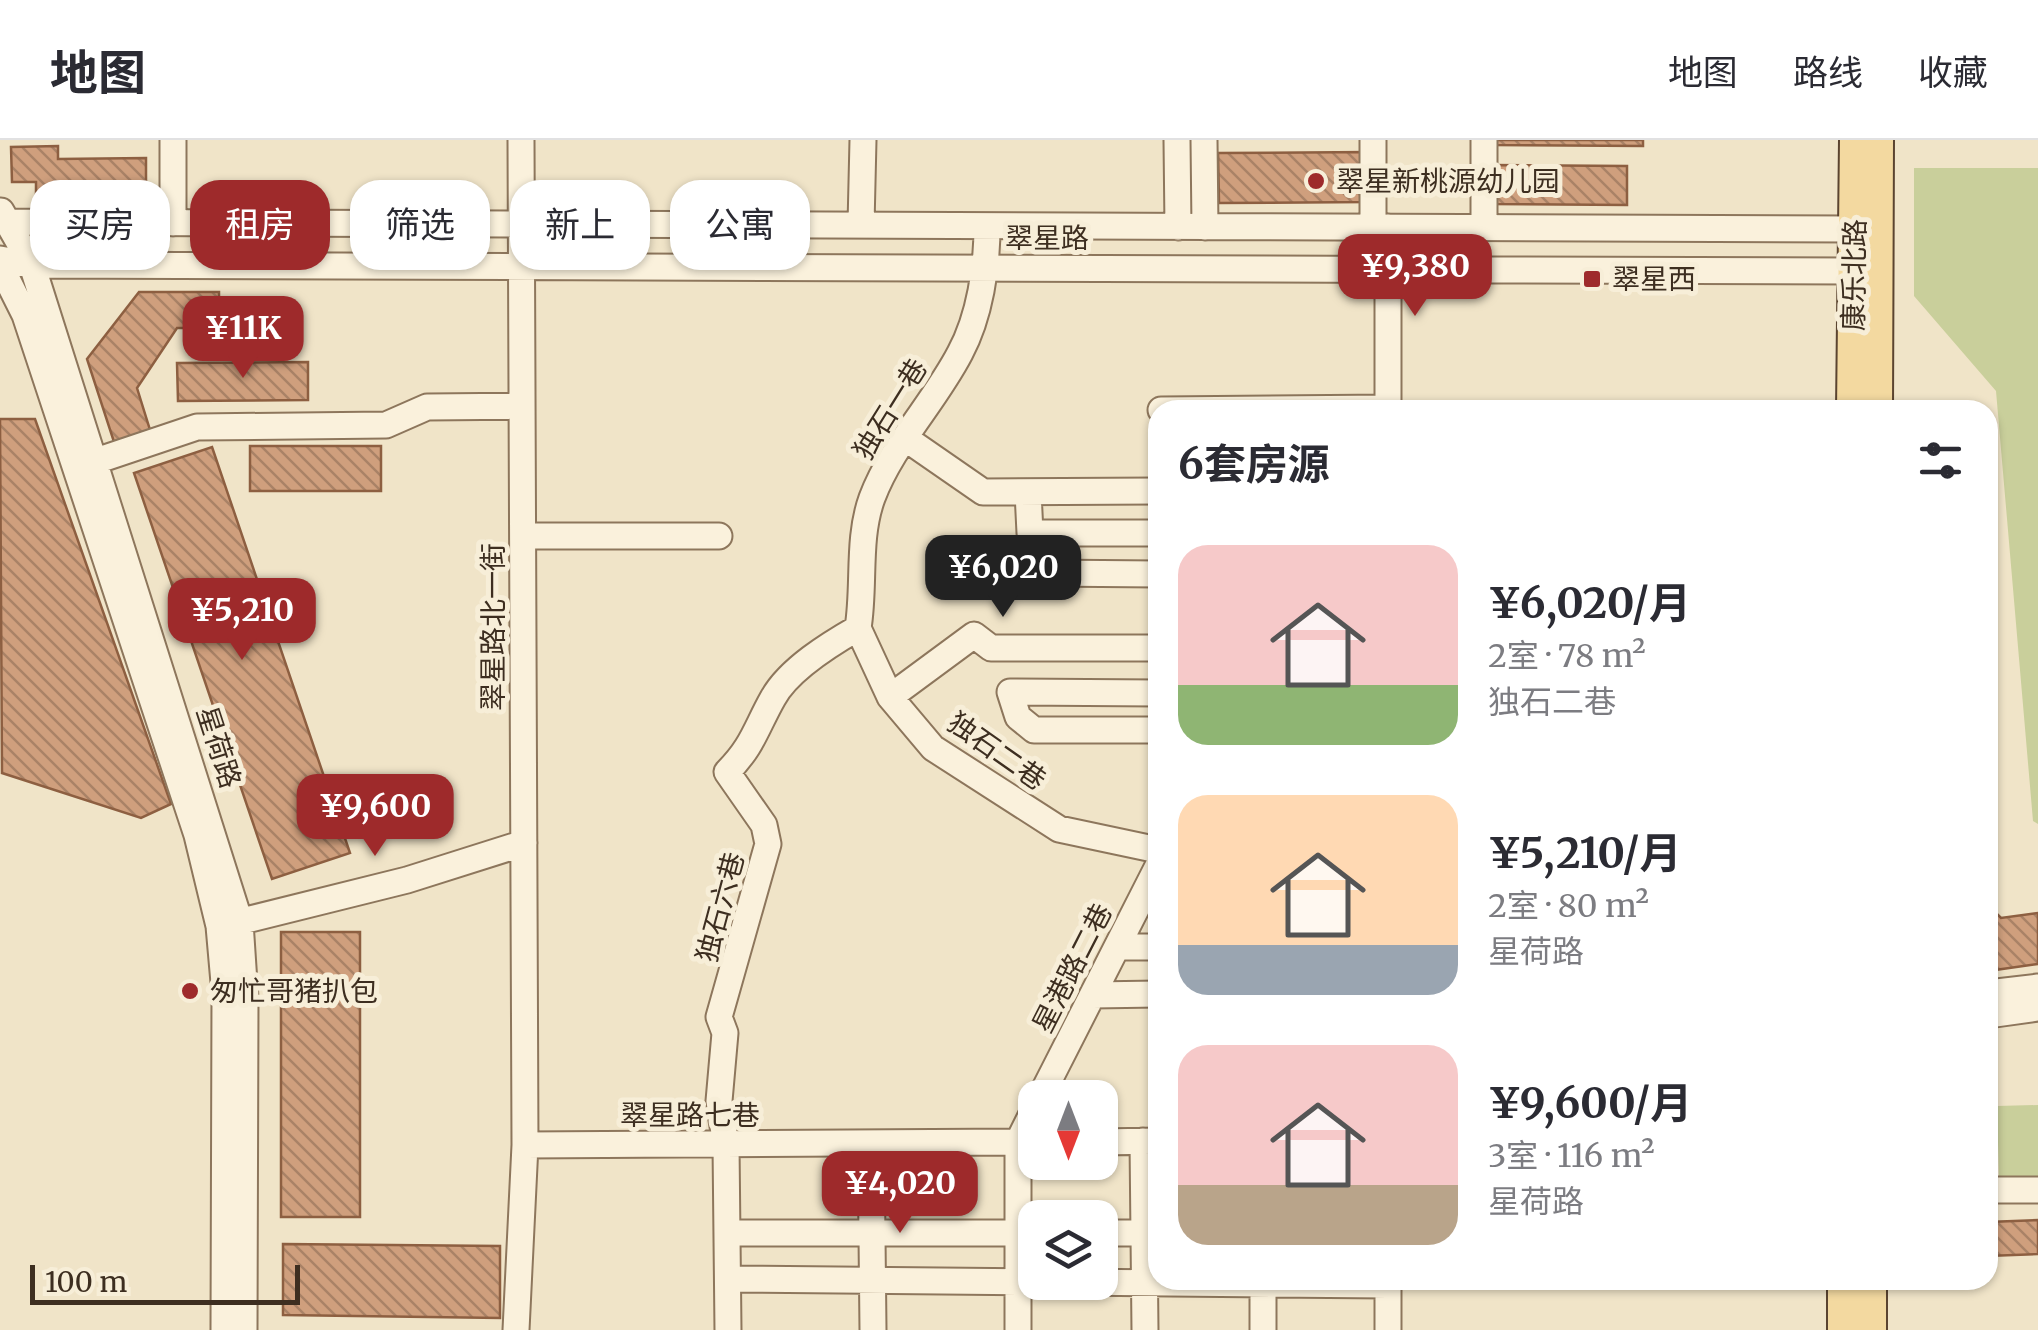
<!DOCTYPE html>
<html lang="zh">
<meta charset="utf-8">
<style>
body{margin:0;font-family:Merriweather,"Noto Sans SC",serif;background:#f7f7f7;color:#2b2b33;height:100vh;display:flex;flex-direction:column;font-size:38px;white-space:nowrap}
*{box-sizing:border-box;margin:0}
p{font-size:32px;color:#7c7c81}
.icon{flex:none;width:55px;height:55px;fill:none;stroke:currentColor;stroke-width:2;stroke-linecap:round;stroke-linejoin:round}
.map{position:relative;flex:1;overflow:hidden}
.details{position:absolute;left:1148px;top:260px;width:850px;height:890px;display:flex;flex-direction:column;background:#fff;border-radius:30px;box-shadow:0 2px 8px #0004}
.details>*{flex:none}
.hud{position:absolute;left:30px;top:40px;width:950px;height:90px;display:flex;gap:20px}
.needle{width:65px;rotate:180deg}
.controls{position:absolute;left:1018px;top:940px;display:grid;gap:20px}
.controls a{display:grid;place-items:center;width:100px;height:100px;border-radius:20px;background:#fff;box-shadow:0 2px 8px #0004;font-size:50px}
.scale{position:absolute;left:30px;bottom:25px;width:270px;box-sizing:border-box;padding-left:10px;border:5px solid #3d2e20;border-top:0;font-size:28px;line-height:35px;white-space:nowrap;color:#3d2e20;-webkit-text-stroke:8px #f7eed8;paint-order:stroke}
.price{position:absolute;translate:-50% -85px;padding:0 22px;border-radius:20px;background:#9e2a2b;color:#fff;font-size:32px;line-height:65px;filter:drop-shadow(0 2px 5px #0008)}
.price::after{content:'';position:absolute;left:50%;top:60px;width:30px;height:22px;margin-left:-15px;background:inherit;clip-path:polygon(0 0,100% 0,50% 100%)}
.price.active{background:#222;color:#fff}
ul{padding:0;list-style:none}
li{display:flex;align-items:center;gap:30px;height:250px;padding:0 30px}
li span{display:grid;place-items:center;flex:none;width:280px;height:200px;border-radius:30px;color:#555}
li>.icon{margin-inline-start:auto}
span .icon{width:120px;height:120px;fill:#fffc;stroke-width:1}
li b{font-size:42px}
h2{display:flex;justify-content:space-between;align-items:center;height:120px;padding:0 30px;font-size:42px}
.pill{padding:0 35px;border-radius:30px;background:#fff;box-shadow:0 2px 8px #0004;font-size:35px;line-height:90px}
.pill.active{background:#9e2a2b;color:#fff}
header{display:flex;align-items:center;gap:60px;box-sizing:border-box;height:140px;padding:0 50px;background:#fff;border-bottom:2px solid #e1e1e2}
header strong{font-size:48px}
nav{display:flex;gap:55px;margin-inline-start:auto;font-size:35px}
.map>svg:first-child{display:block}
.green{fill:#c9cf9b}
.building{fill:url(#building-back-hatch);stroke:#8d5f41;stroke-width:2.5}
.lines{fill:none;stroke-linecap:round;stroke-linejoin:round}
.minor-casing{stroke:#8d765c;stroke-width:29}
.major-casing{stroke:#5b4430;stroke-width:34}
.minor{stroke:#faf1dc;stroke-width:25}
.major{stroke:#f3d9a0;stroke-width:30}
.poi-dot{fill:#9e2a2b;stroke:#f7eed8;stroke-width:4}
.labels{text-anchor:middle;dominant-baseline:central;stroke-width:10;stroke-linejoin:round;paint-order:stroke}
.poi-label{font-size:28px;fill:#3d2e20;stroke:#f7eed8;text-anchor:start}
.street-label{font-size:28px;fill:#3d2e20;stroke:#f7eed8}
</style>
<header>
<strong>地图</strong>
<nav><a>地图</a><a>路线</a><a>收藏</a></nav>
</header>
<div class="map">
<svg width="2038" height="1190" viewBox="0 0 2038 1190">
<defs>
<pattern id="building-back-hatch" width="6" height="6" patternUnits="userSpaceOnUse" patternTransform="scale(2.5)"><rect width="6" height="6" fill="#cf9f7d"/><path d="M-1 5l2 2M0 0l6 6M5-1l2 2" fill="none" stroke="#a98266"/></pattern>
</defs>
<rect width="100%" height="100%" fill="#f0e4c8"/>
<path class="green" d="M 1914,28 L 2038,28 L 2038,684 L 2033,681 L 1996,251 L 1914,156 Z
M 2038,965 L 2038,1038 L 1999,1039 L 1997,966 Z"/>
<path class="building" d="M 1494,0 L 1643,0 L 1643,6 L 1494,5 Z
M 58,6 L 58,19 L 146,18 L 146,57 L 36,58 L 36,42 L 12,42 L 11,7 Z
M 1368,12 L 1368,62 L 1219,63 L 1218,13 Z
M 1490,25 L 1627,26 L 1627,65 L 1490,64 Z
M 139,152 L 219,152 L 219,188 L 177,188 L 137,248 L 150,290 L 114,302 L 87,219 Z
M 308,222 L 308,260 L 178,261 L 177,223 Z
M 0,279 L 35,279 L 171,664 L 141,678 L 2,633 Z
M 250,306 L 381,306 L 381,351 L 250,351 Z
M 212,307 L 350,713 L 272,739 L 134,333 Z
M 1988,765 L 2001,778 L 2038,773 L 2038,824 L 1988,831 Z
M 281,792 L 360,792 L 360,1077 L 281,1077 Z
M 2038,1080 L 2038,1114 L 1988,1116 L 1988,1082 Z
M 283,1104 L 500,1106 L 500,1178 L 283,1175 Z"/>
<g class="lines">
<defs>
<path id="minor" d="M 173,0 L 173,83
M 1177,0 L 1178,87
M 1204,0 L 1205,87
M 1373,0 L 1373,87
M 1484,0 L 1484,87
M 1,71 L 32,125 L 240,782 L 245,858 L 244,1190
M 10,82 L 1854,89
M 861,85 L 863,0
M 1388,87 L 1388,270
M 0,119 L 32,125 L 1853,131
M 0,125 L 25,175 L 197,695 L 219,786 L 225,854 L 224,1190
M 1161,270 L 1388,268
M 905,298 L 983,352 L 1158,351
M 78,327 L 197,287 L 386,285 L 427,267 L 522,266
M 1028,352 L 1030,393 L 1045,433 L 1158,434
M 1030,393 L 1158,393
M 523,396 L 719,396
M 858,488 C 865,446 857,399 872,358 C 892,305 934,263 960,213 C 980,176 987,127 987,86
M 858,488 L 890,557 L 933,608 L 1059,689 L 1158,710
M 1158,553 L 1010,552 L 1018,577 L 1034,590 L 1158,590
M 890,557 L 974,495 L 991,508 L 1158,508
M 226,785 L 407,740 L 524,703
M 1117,807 L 1158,807
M 1988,853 L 2038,847
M 1093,855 L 1158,854
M 1988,875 L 2038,868
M 1040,958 L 1158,726
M 1143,1001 L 1145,1190
M 1100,1002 L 1158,1001
M 871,1003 L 873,1190
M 525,1005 L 1035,1002
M 1988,1050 L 2038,1050
M 727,1093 L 1035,1093
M 1100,1093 L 1158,1093
M 728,1139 L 1388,1145
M 1263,1140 L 1263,1190
M 1388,1140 L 1388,1190
M 516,1190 L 525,1005 L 521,0
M 728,1190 L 726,1005 L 719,961 L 725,893 L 719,877 L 768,704 L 764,685 L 727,632 C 753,606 756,588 773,558 C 789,529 830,504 858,488
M 1018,1190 L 1018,1002 L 1035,968"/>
<path id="major" d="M 1852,270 L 1855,0
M 1877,270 L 1878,0
M 1843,1190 L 1843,1140
M 1871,1190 L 1871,1140"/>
</defs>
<use href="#minor" class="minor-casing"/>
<use href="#major" class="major-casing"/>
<use href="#minor" class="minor"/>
<use href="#major" class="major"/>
</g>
<g class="poi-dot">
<circle cx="1316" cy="41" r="10"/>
<rect x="1582" y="129" width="20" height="20" rx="5"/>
<circle cx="190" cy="851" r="10"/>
</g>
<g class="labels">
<g class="poi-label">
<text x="1336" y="41">翠星新桃源幼儿园</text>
<text x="1612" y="139">翠星西</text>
<text x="210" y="851">匆忙哥猪扒包</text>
</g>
<g class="street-label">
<text x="1047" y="98">翠星路</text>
<text transform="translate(1854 135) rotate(-89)">康乐北路</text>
<text transform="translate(890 269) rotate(-58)">独石一巷</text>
<text transform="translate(493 487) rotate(-90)">翠星路北一街</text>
<text transform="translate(219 607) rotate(72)">星荷路</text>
<text transform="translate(997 611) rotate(35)">独石二巷</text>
<text transform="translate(720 767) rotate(-75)">独石六巷</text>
<text transform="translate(1072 828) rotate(-63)">星港路二巷</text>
<text x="690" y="975">翠星路七巷</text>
</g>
</g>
</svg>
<div class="controls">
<a><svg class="needle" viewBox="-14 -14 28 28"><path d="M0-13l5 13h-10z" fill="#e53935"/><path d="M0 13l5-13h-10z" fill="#7c7c81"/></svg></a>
<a><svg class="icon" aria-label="layers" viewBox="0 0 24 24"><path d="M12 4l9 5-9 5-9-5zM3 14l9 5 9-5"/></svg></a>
</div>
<div class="scale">100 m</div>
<b class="price" style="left:1415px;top:179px">¥9,380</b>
<b class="price" style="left:243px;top:241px">¥11K</b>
<b class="price active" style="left:1003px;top:480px">¥6,020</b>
<b class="price" style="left:242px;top:523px">¥5,210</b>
<b class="price" style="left:375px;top:719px">¥9,600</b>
<b class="price" style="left:900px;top:1096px">¥4,020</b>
<div class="hud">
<a class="pill">买房</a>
<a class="pill active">租房</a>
<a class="pill">筛选</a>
<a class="pill">新上</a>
<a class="pill">公寓</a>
</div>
<section class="details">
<h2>6套房源<svg class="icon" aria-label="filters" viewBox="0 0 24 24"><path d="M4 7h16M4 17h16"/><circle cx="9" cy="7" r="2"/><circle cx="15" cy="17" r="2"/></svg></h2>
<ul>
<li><span style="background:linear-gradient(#f6c9c9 70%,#8fb573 0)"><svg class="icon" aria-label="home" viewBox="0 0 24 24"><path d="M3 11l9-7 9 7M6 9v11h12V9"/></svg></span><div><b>¥6,020/月</b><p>2室 · 78 m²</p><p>独石二巷</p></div></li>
<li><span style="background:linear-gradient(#ffd9b3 75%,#9aa5b1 0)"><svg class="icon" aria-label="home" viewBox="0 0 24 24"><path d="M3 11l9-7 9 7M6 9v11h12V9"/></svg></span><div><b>¥5,210/月</b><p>2室 · 80 m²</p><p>星荷路</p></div></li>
<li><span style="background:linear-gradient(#f6c9c9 70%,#b9a48a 0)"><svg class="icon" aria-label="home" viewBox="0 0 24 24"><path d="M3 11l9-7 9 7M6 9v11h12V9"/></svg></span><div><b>¥9,600/月</b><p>3室 · 116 m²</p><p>星荷路</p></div></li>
</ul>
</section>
</div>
